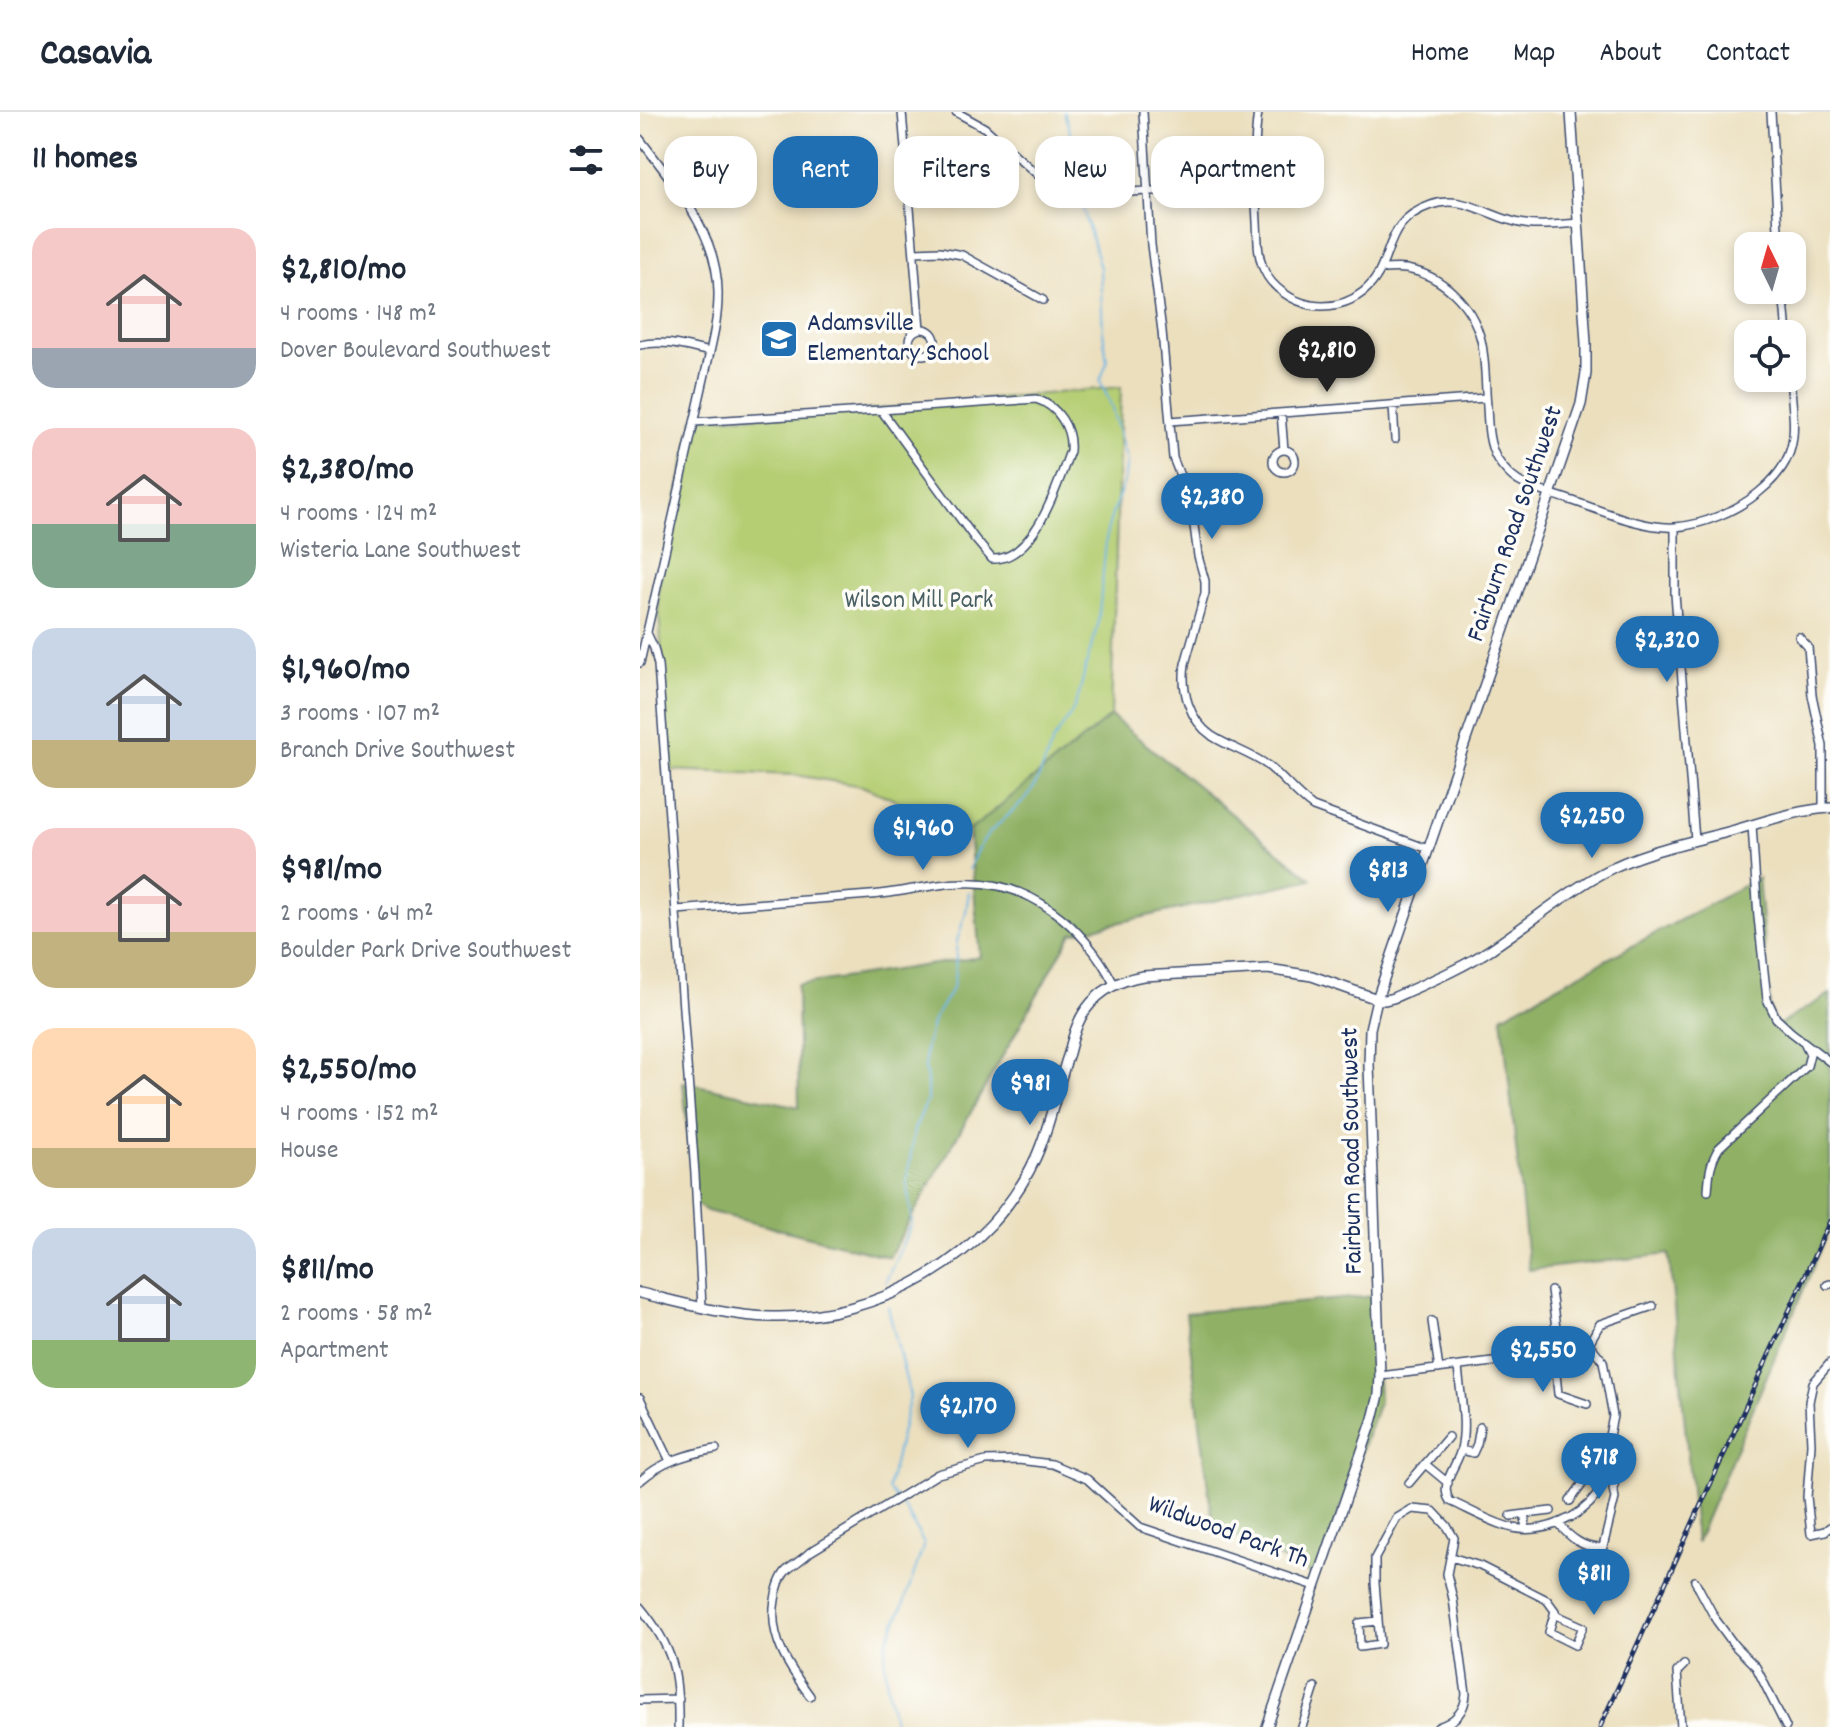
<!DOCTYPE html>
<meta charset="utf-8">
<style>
body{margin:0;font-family:Dekko,sans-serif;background:#f2f2f3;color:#1f2937;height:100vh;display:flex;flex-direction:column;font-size:30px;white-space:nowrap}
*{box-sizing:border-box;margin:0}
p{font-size:26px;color:#747a83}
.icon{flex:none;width:44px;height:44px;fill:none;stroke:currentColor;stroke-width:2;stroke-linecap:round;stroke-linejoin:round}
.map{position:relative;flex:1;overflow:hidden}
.details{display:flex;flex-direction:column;background:#fff;width:640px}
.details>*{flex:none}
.top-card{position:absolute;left:24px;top:24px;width:760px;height:72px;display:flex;gap:16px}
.needle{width:52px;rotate:355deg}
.fabs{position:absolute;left:1094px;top:120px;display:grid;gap:16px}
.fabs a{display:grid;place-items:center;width:72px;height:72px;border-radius:16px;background:#fff;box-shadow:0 4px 12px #0003;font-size:40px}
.price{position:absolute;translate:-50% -68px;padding:0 18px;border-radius:28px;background:#1f6fb2;color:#fff;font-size:26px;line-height:52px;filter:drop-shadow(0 2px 4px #0008)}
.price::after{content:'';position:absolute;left:50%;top:48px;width:24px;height:18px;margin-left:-12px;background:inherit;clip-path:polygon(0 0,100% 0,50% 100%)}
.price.on{background:#222;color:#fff}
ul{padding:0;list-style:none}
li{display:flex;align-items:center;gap:24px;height:200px;padding:0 32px}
li span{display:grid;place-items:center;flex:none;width:224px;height:160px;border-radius:24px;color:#555}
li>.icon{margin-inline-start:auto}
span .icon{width:96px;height:96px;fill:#fffc;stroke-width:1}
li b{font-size:34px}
h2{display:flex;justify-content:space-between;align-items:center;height:96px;padding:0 32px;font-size:34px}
.tag{padding:0 28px;border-radius:24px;background:#fff;box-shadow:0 4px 12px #0003;font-size:28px;line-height:72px}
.tag.on{background:#1f6fb2;color:#fff}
header{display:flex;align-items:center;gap:48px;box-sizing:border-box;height:112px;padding:0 40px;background:#fff;border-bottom:2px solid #e0e1e3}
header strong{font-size:38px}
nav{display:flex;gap:44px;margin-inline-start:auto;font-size:28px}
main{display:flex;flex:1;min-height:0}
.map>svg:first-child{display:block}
.green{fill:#b5ce73;stroke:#687e68;stroke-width:2}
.forest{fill:#90b165;stroke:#567062;stroke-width:2}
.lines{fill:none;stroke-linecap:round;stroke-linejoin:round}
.stream{stroke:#6cb5e4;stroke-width:2}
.minor-casing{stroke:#3a496c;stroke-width:10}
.tertiary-casing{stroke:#3a496c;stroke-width:12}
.minor{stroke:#fff;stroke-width:7}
.tertiary{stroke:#fff;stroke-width:9}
.rail-casing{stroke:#1b2f5e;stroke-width:5}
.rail{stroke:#fdfcf7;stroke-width:2;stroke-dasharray:6;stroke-linecap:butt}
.labels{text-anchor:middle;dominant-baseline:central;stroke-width:7;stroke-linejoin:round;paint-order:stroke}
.poi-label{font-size:26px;fill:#1b2f5e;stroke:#fdfcf7;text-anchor:start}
.street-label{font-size:26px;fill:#1b2f5e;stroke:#fdfcf7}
.park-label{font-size:26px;fill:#495f64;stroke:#fdfcf7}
</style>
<header>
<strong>Casavia</strong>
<nav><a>Home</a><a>Map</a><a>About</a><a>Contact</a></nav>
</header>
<main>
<section class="details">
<h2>11 homes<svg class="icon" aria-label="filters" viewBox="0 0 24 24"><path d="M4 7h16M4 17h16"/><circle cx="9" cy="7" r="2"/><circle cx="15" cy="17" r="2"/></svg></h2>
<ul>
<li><span style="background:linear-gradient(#f6c9c9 75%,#9aa5b1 0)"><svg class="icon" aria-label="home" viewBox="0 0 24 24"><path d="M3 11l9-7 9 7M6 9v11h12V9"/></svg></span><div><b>$2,810/mo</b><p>4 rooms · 148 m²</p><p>Dover Boulevard Southwest</p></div></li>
<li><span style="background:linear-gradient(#f6c9c9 60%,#7fa58c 0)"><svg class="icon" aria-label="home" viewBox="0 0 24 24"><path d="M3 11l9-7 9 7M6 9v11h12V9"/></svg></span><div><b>$2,380/mo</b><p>4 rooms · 124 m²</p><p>Wisteria Lane Southwest</p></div></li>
<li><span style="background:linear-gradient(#c9d6e8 70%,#c2b280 0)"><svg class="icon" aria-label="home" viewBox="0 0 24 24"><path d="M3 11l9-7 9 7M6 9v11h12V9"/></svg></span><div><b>$1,960/mo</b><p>3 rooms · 107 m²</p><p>Branch Drive Southwest</p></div></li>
<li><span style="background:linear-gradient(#f6c9c9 65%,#c2b280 0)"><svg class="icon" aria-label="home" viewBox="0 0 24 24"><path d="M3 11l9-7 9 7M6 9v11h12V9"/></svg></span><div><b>$981/mo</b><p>2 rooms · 64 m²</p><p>Boulder Park Drive Southwest</p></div></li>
<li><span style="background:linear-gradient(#ffd9b3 75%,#c2b280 0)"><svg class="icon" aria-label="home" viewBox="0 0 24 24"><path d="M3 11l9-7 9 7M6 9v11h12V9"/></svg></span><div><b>$2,550/mo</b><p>4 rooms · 152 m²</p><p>House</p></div></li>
<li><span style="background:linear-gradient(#c9d6e8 70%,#8fb573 0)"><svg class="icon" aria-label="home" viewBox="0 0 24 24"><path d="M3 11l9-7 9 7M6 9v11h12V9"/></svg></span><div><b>$811/mo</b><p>2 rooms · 58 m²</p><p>Apartment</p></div></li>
</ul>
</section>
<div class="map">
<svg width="1190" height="1615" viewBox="0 0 1190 1615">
<rect width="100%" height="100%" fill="#fdfcf7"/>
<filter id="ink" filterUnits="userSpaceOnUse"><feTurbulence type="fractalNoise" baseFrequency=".0125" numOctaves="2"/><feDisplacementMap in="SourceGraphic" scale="16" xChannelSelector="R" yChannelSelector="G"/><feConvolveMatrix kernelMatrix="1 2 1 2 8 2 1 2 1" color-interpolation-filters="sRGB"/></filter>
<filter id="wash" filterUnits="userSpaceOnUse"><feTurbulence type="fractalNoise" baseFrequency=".006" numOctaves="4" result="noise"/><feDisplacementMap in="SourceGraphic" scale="32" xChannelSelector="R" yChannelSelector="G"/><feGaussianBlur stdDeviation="1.8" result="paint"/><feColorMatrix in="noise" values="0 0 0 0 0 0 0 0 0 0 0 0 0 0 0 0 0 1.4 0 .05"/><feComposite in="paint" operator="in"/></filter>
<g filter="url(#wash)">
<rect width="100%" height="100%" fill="#ebdfbe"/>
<path class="green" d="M 481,275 L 471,604 L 329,719 L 222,674 L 155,663 L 27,658 L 18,475 L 54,306 L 172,303 Z"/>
<path class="forest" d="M 471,604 L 672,767 L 432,821 L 249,1145 L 67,1099 L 55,1092 L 43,970 L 159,995 L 157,873 L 340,845 L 329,719 Z
M 1118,766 L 1130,895 L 1135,915 L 1190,882 L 1190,1115 L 1056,1431 L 1029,1142 L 889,1158 L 862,904 Z
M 734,1184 L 739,1290 L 676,1465 L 573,1412 L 546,1201 Z"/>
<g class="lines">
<path class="stream" d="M 424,0 L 430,20 L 440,74
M 329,757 L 337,738 L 349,721 L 387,686 L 398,668 L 413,629 L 431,602 L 439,583 L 446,553 L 458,513 L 467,419 L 473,399 L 484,370 L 487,349 L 470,290 L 460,269 L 467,250 L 463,220 L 460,156 L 442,93
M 245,1171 L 272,1111 L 267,1070 L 274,1018 L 287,989 L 287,968 L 285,958 L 285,938 L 293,908 L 310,881 L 314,871 L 317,829 L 326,800 L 329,780
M 248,1195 L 270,1284 L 248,1377 L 256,1386
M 255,1615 L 247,1571 L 245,1550 L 247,1530 L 264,1491 L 284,1432 L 267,1400 L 260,1391"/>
</g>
</g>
<g filter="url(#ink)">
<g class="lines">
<defs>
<path id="minor" d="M 262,0 L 280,217
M 316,0 L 345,16 L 408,72 L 423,80 L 440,83 L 507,79 L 615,78
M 503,0 L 511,133 L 522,219 L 533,346 L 551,391 L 558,444 L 565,469 L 565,481 L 545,552 C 541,579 549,608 572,624 C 589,635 610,641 627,653 C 644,666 656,683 673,695 L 788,737
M 618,0 C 613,36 615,73 617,110 C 618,126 617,143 624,158 C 632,176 652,189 671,193 C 689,196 708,192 723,180 C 757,153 738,111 791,93 C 824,81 853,108 885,112 C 903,115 921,112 939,111
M 1131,0 L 1139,134
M 0,27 C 35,74 80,123 78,185 C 78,204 74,222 70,240 L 0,551
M 274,140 L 300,139 L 322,143 L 403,188
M 741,157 C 749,157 758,156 766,157 C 802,163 832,192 841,228 C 846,249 845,273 847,294 C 848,313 848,331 857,347 C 863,356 870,364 878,369 C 893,378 913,382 930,388 C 961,398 1002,417 1035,415 C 1063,413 1096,399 1118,381 C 1163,345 1154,317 1150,266
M 1143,178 L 1147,222
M269 230a13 13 0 1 1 26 0a13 13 0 1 1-26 0Z
M 0,233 C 23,227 47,235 70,240
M 396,287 C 418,294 432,316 430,339 C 418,371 395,449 352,447 L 335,427 L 241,298 Z
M 753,293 L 755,327
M 641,301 L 644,338
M 530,309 L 846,286
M 54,310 L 241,298
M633 349a11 11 0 1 1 22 0a11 11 0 1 1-22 0Z
M 1035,415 L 1035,482 L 1055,728
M 7,521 L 14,536 L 18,553 L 55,1062 L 62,1195
M 1159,525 L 1168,535 L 1172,583 L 1183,634 L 1183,697
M 1112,713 L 1118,805 L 1127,887 L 1136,906 L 1151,920 L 1190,950
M 36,798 C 101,793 165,788 230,783 C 260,781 290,772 321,771 C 389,767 444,814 474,872
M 1068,1079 C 1069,1063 1070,1050 1079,1036 L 1167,954 L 1170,942 L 1165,932
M 1187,1173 L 1190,1172
M 911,1179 L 918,1231
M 792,1209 L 799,1257
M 913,1232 L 918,1282 L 947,1292
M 948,1233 L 960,1212 L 1013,1194
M 1190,1251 L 1173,1271 L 1169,1290 L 1171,1332 L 1167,1385 L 1171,1422 L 1185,1419 L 1190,1415
M 740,1264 L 877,1247 L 897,1236 L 908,1232 L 933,1229 L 951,1234 L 963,1249 L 973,1304 L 957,1383 C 939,1407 903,1422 873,1416 C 852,1411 830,1398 810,1389 C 798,1373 818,1353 821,1337 C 827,1311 820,1281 818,1255
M 0,1286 L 30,1349
M 821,1338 L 833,1341 L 837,1332 L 840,1315
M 785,1352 L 808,1371
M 0,1369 C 22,1349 48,1342 76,1337
M 769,1371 L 808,1325
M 930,1389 L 946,1367 L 956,1339
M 871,1404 L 886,1402
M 918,1411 C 928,1424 946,1439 963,1435 L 975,1386 L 973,1377 L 984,1337
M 885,1417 L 886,1402 L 911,1399
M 811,1445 L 840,1454 L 907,1488 L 915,1499 L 909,1520 L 935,1533 L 943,1515 L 914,1502
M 1055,1469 L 1076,1508 L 1095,1534 L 1116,1555 L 1146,1615
M 0,1495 C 34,1536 39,1562 38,1615
M 738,1509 L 719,1511 L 720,1535 L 740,1532 L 735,1471 L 735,1446 L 757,1406 L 772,1397 L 793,1399 L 807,1414 L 814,1426 L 807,1462 L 813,1487 L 826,1582 C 825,1600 814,1610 798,1615
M 170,1584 C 149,1555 128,1526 135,1488 C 136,1479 140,1466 146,1459 C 154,1452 163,1447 170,1440 L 298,1362 L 346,1349 L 378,1348 L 412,1352 L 447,1367 L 500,1415 L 675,1474
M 0,1588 L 39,1587
M 662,1615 L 675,1575
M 1041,1615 L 1037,1560 L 1044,1553"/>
<path id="tertiary" d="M 0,1181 C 43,1191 87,1204 131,1205 C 239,1208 351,1145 396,1045 C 411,1012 417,975 429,941 C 433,925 437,909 447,896 C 461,877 480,868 503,864 L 628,857 L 672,864 L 737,887 L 745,888 L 753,886 C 786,871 821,857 851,837 C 889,812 922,783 962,761 C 1002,739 1051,730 1095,718 C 1126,709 1157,698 1190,696
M 627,1615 L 733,1307 L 739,1283 L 740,1264 L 729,953 L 730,917 L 737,887 L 941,292 L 946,261 L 946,231 L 931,0"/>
</defs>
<use href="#minor" class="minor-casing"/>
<use href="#tertiary" class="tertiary-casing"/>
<use href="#minor" class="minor"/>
<use href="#tertiary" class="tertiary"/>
<defs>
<path id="rail" d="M 960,1615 L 1190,1109"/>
</defs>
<use href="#rail" class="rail-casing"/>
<use href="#rail" class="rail"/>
</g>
</g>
<defs>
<symbol id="school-square" viewBox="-11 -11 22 22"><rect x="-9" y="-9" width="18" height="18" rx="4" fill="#1f6fb2" stroke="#fdfcf7"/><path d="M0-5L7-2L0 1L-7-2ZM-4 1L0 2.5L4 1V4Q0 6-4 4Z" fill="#fff"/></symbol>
</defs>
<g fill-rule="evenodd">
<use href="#school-square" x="117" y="205" width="44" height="44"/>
</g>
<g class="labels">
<g class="poi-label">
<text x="167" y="212">Adamsville<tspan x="167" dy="30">Elementary School</tspan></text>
</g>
<g class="street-label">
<text transform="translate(876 412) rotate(-71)">Fairburn Road Southwest</text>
<text transform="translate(713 1039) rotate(-91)">Fairburn Road Southwest</text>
<text transform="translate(588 1421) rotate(20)">Wildwood Park Th</text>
</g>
<g class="park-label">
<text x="279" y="489">Wilson Mill Park</text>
</g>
</g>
</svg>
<div class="fabs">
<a><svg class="needle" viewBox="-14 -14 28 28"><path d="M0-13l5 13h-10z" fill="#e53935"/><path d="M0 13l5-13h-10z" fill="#747a83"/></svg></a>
<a><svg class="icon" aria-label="locate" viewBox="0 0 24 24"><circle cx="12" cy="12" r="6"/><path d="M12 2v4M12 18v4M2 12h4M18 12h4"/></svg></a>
</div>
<b class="price on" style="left:687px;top:282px">$2,810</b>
<b class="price" style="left:572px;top:429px">$2,380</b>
<b class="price" style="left:1027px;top:572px">$2,320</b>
<b class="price" style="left:952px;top:748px">$2,250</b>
<b class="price" style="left:283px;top:760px">$1,960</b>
<b class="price" style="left:748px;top:802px">$813</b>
<b class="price" style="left:390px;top:1015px">$981</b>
<b class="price" style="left:903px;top:1282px">$2,550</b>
<b class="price" style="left:328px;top:1338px">$2,170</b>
<b class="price" style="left:959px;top:1389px">$718</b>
<b class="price" style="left:954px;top:1505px">$811</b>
<div class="top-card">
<a class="tag">Buy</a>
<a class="tag on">Rent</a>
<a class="tag">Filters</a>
<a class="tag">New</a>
<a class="tag">Apartment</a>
</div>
</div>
</main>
